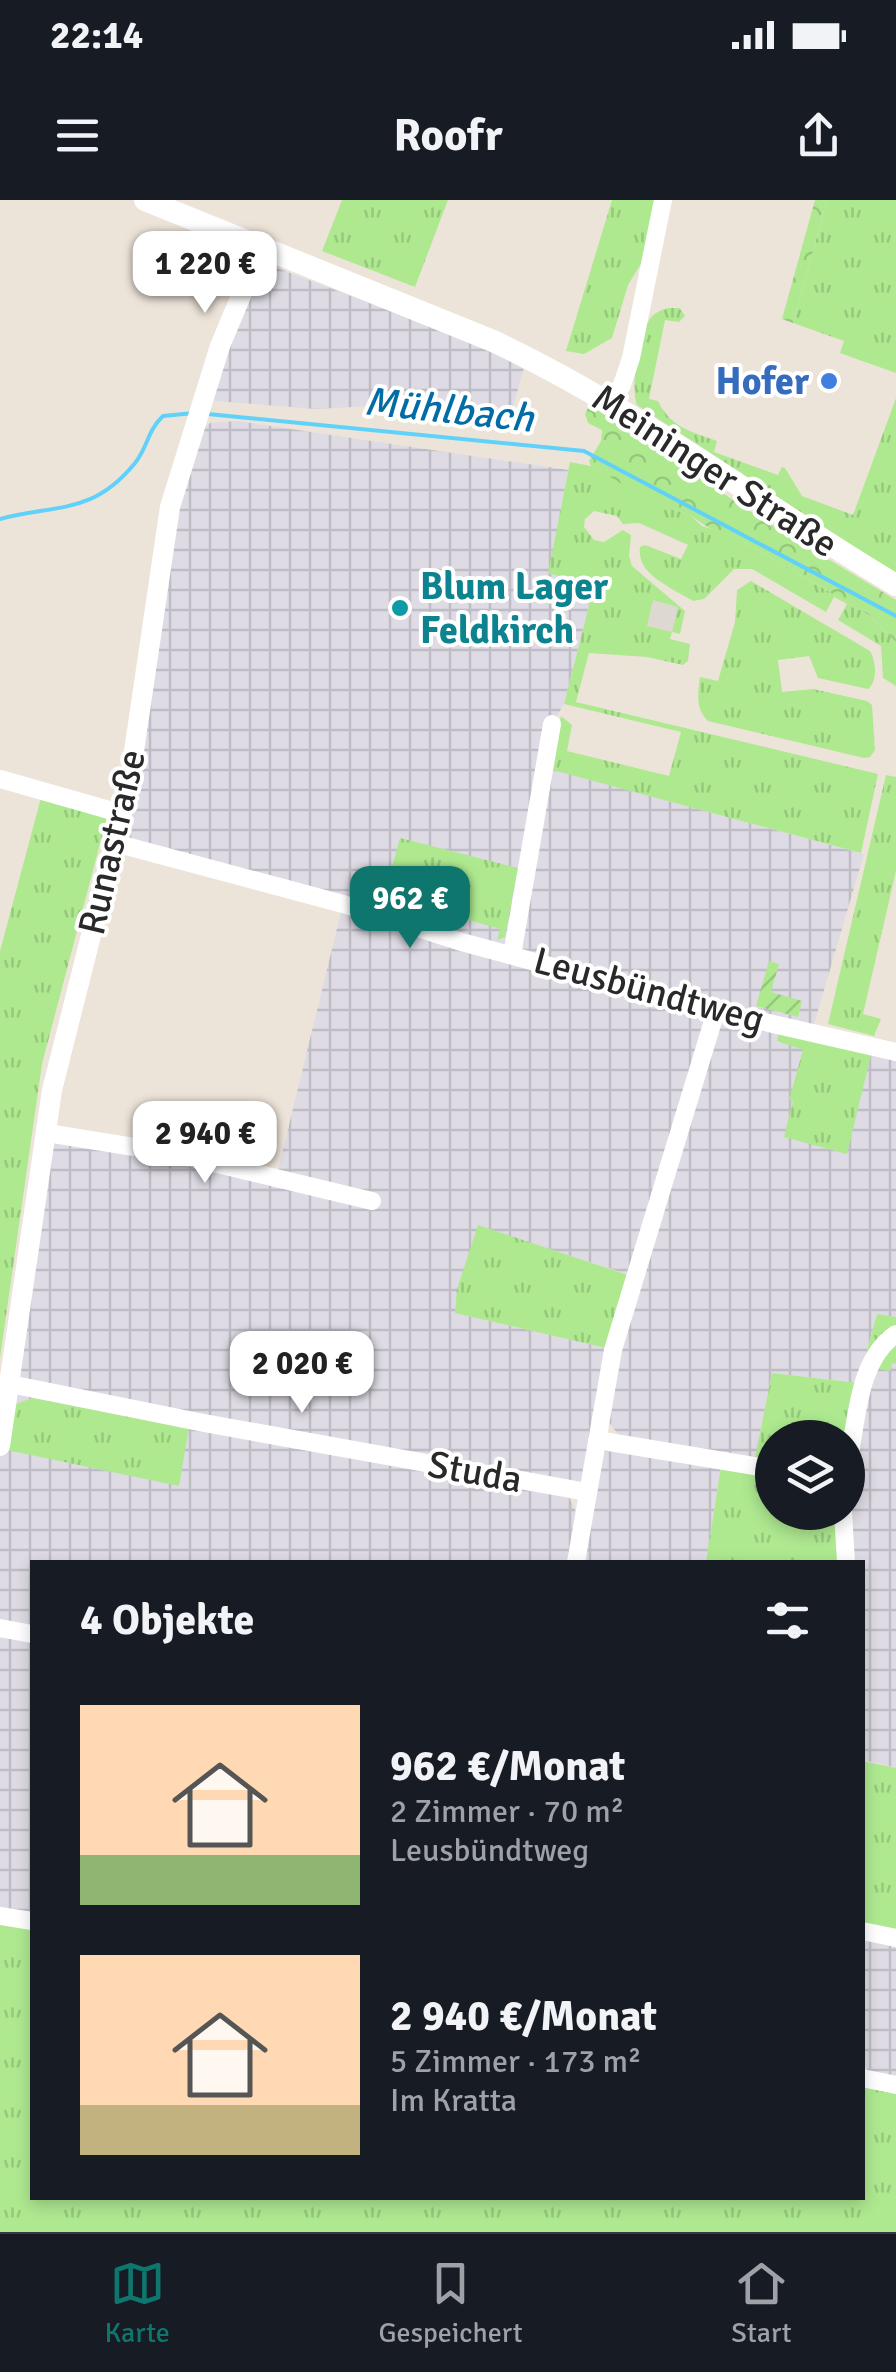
<!DOCTYPE html>
<html lang="de">
<meta charset="utf-8">
<style>
body{margin:0;font-family:Signika,sans-serif;background:#20242c;color:#f1f3f6;height:100vh;display:flex;flex-direction:column;font-size:38px;white-space:nowrap}
*{box-sizing:border-box;margin:0}
p{font-size:32px;color:#9ea1a6}
.icon{flex:none;width:55px;height:55px;fill:none;stroke:currentColor;stroke-width:2;stroke-linecap:round;stroke-linejoin:round}
.map{position:relative;flex:1;overflow:hidden}
.drawer{position:absolute;left:30px;top:1360px;width:835px;height:640px;display:flex;flex-direction:column;background:#171b24;border-radius:0px;box-shadow:0 5px 15px #0003}
.drawer>*{flex:none}
.controls{position:absolute;left:755px;top:1220px;display:grid;gap:20px}
.controls a{display:grid;place-items:center;width:110px;height:110px;border-radius:50%;background:#171b24;box-shadow:0 5px 15px #0003;font-size:50px}
.price{position:absolute;translate:-50% -85px;padding:0 22px;border-radius:20px;background:#fff;color:#222;font-size:32px;line-height:65px;filter:drop-shadow(0 2px 5px #0008)}
.price::after{content:'';position:absolute;left:50%;top:60px;width:30px;height:22px;margin-left:-15px;background:inherit;clip-path:polygon(0 0,100% 0,50% 100%)}
.price.on{background:#0f766e;color:#fff}
ul{padding:0;list-style:none}
li{display:flex;align-items:center;gap:30px;height:250px;padding:0 50px}
li span{display:grid;place-items:center;flex:none;width:280px;height:200px;border-radius:0px;color:#555}
li>.icon{margin-inline-start:auto}
span .icon{width:120px;height:120px;fill:#fffc;stroke-width:1}
li b{font-size:42px}
h2{display:flex;justify-content:space-between;align-items:center;height:120px;padding:0 50px;font-size:42px}
.status{display:flex;justify-content:space-between;align-items:center;height:70px;padding:0 50px;background:#171b24;direction:ltr}
.status svg{height:28px;fill:currentColor}
header{display:flex;justify-content:space-between;align-items:center;height:130px;padding:0 50px;background:#171b24;font-size:45px;font-weight:700}
.tab-bar{display:flex;justify-content:space-around;align-items:center;height:140px;border-top:2px solid #363941;background:#171b24;font-size:28px;color:#9ea1a6}
.tab-bar a{display:grid;justify-items:center;gap:5px}
.tab-bar .on{color:#0f766e}
.map>svg:first-child{display:block}
.industrial{fill:url(#industrial-grid);fill-rule:evenodd}
.grass{fill:url(#grass-tufts)}
.forest{fill:url(#forest-crowns)}
.garden{fill:url(#garden-furrows)}
.plaza{fill:#ddd8d1}
.lines{fill:none;stroke-linecap:round;stroke-linejoin:round}
.stream{stroke:#62d1f9;stroke-width:4}
.minor{stroke:#fff;stroke-width:18}
.tertiary{stroke:#fff;stroke-width:20}
.secondary{stroke:#fff;stroke-width:22}
.shop-dot{fill:#3f7fe0;stroke:#fff;stroke-width:4}
.culture-dot{fill:#0f9aa8;stroke:#fff;stroke-width:4}
.labels{text-anchor:middle;dominant-baseline:central;stroke-width:8;stroke-linejoin:round;paint-order:stroke}
.shop-label{font-size:38px;font-weight:bold;fill:#366cbe;stroke:#fff;text-anchor:end}
.street-label{font-size:38px;fill:#292929;stroke:#fff}
.culture-label{font-size:38px;font-weight:bold;fill:#0d838f;stroke:#fff;text-anchor:start}
.water-label{font-size:40px;font-style:italic;fill:#016ca5;stroke:#fff}
</style>
<div class="status"><b>22:14</b><svg viewBox="0 0 49 12"><path d="M0 12V9h3v3zM5 12V6h3v6zM10 12V3h3v9zM15 12V0h3v12zM26 1h20v11H26zM47 4h2v5h-2z"/></svg></div>
<header><svg class="icon" aria-label="menu" viewBox="0 0 24 24"><path d="M4 6h16M4 12h16M4 18h16"/></svg>Roofr<svg class="icon" aria-label="share" viewBox="0 0 24 24"><path d="M12 15V3M7 8l5-5 5 5M5 13v7h14v-7"/></svg></header>
<div class="map">
<svg width="896" height="2032" viewBox="0 0 896 2032">
<defs>
<pattern id="industrial-grid" width="8" height="8" patternUnits="userSpaceOnUse" patternTransform="scale(2.5)"><rect width="8" height="8" fill="#dedbe4"/><path d="M0 4h8M4 0v8" fill="none" stroke="#bebcc4"/></pattern>
<pattern id="grass-tufts" width="24" height="20" patternUnits="userSpaceOnUse" patternTransform="scale(2.5)"><rect width="24" height="20" fill="#aee990"/><path d="M3 7l-1-3M5 7V3M7 7l1-3M15 17l-1-3M17 17v-4M19 17l1-3" fill="none" stroke="#96c87c"/></pattern>
<pattern id="forest-crowns" width="20" height="18" patternUnits="userSpaceOnUse" patternTransform="scale(2.5)"><rect width="20" height="18" fill="#aee990"/><path d="M2 6a3 3 0 1 1 6 0M12 15a3 3 0 1 1 6 0" fill="none" stroke="#96c87c"/></pattern>
<pattern id="garden-furrows" width="10" height="10" patternUnits="userSpaceOnUse" patternTransform="scale(2.5)"><rect width="10" height="10" fill="#aee990"/><path d="M-1 1l2-2M0 10L10 0M9 11l2-2" fill="none" stroke="#96c87c"/></pattern>
</defs>
<rect width="100%" height="100%" fill="#ede4d9"/>
<path class="industrial" d="M 256,60 L 456,136 L 524,167 L 511,215 L 374,206 L 315,209 L 204,200 Z
M 237,221 L 568,270 L 549,373 L 594,386 L 564,504 L 552,524 L 543,567 L 864,654 L 812,831 L 896,852 L 896,1117 L 877,1114 L 858,1183 L 772,1173 L 755,1258 L 621,1238 L 608,1221 L 597,1240 L 721,1266 L 706,1362 L 576,1362 L 587,1293 L 569,1297 L 577,1314 L 569,1362 L 32,1362 L 32,1721 L 0,1716 L 0,1246 L 47,933 L 276,978 L 343,704 L 115,643 L 188,243 L 210,223 ZM 478,1026 L 633,1076 L 612,1149 L 455,1113 Z
M 889,1151 L 896,1152 L 896,1568 L 863,1560 L 862,1362 L 846,1362 L 848,1264 L 862,1186 Z
M 862,1738 L 896,1745 L 896,1879 L 867,1873 L 867,1868 L 863,1866 Z"/>
<path class="grass" d="M 342,0 L 448,0 L 415,87 L 322,51 Z
M 612,0 L 657,0 L 642,62 L 628,85 L 612,138 L 584,154 L 566,151 Z
M 827,0 L 896,0 L 896,173 L 840,153 L 844,141 L 793,123 Z
M 668,108 L 680,108 L 685,116 L 679,122 L 665,120 L 649,199 L 658,201 C 670,227 692,232 717,241 L 714,252 L 778,275 L 782,267 L 785,268 L 802,296 L 853,315 L 896,198 L 896,374 L 637,205 C 630,187 639,139 648,122 C 652,114 660,110 668,108 Z
M 570,262 L 591,266 L 667,308 L 689,314 L 702,326 L 734,336 L 869,415 L 896,442 L 896,486 L 883,478 L 881,446 L 838,420 L 847,404 L 834,397 L 826,412 L 752,369 L 734,369 L 704,399 L 693,401 C 673,388 636,375 640,347 L 645,345 L 681,359 L 688,345 L 639,323 L 623,324 L 617,316 L 594,311 L 585,319 L 584,327 L 594,340 L 604,342 L 623,330 L 631,335 L 629,356 L 632,366 L 685,411 L 680,434 L 672,432 L 670,439 L 690,444 L 688,461 L 683,465 L 647,457 L 589,453 L 576,502 L 878,574 L 861,653 L 549,569 L 561,516 L 572,525 L 567,551 L 669,576 L 681,532 L 564,504 L 594,386 L 548,373 Z
M 751,381 L 870,451 C 876,461 878,481 868,489 L 818,478 L 809,456 L 778,460 L 782,492 L 813,489 L 867,501 L 872,505 L 875,550 L 870,557 L 864,558 L 708,521 C 695,508 698,494 700,477 L 718,481 L 735,422 L 737,390 Z
M 886,575 L 896,577 L 896,671 L 863,814 L 881,819 L 874,836 L 828,824 Z
M 42,594 L 107,617 L 42,864 L 0,1158 L 0,751 Z
M 400,638 L 518,668 L 505,737 L 497,740 L 500,729 L 384,696 Z
M 779,831 L 871,855 L 847,954 L 784,937 L 793,901 L 789,900 L 803,850 L 777,841 Z
M 478,1025 L 628,1075 L 606,1148 L 455,1113 L 457,1089 Z
M 877,1114 L 896,1117 L 896,1164 L 892,1163 L 890,1171 L 878,1169 L 847,1237 L 772,1238 L 772,1262 L 755,1258 L 772,1173 L 858,1183 Z
M 32,1198 L 189,1228 L 179,1286 L 7,1250 L 16,1204 Z
M 721,1266 L 772,1275 L 772,1312 L 836,1313 L 838,1362 L 706,1362 Z
M 862,1561 L 896,1568 L 896,1731 L 863,1724 Z
M 0,1723 L 32,1730 L 32,1998 L 862,1998 L 863,1884 L 896,1890 L 896,2032 L 0,2032 Z"/>
<path class="forest" d="M 815,0 L 827,0 L 793,123 L 782,119 Z
M 588,208 L 594,208 L 762,319 L 896,400 L 896,442 L 869,415 L 734,336 C 715,333 706,326 691,316 C 683,311 671,310 661,306 C 636,294 615,279 591,266 L 589,261 L 601,241 L 602,230 L 588,223 L 585,214 Z"/>
<path class="garden" d="M 769,761 L 779,764 L 771,792 L 802,801 L 798,817 L 756,806 Z"/>
<path class="plaza" d="M 653,400 L 678,407 L 672,432 L 647,426 Z"/>
<g class="lines">
<path class="stream" d="M 208,214 L 584,251 L 896,416
M 0,319 C 57,304 93,315 135,263 C 148,247 147,231 163,216 L 194,213"/>
<path class="minor" d="M 610,202 L 622,185 L 631,158 L 663,0
M 0,579 L 123,614
M 115,643 L 343,704 L 458,741 L 716,811 L 896,852
M 512,755 L 552,524
M 47,933 L 171,953 L 372,1001
M 10,1184 L 204,1223 L 587,1292
M 597,1240 L 772,1269
M 848,1264 C 857,1222 857,1160 896,1134
M 843,1312 L 846,1362
M 576,1362 L 613,1150 L 716,811
M 0,1428 L 32,1434
M 0,1716 L 32,1721
M 862,1731 L 896,1738
M 862,1878 L 896,1885"/>
<path class="tertiary" d="M 0,1246 L 52,890 L 129,585 L 170,307 L 220,146 L 261,48"/>
<path class="secondary" d="M 145,0 L 493,141 C 636,208 761,305 896,385"/>
</g>
<circle class="shop-dot" cx="829" cy="181" r="10"/>
<circle class="culture-dot" cx="400" cy="408" r="10"/>
<g class="labels">
<g class="shop-label">
<text x="809" y="181">Hofer</text>
</g>
<g class="street-label">
<text transform="translate(715 271) rotate(33)">Meininger Straße</text>
<text transform="translate(112 642) rotate(-77)">Runastraße</text>
<text transform="translate(649 790) rotate(15)">Leusbündtweg</text>
<text transform="translate(475 1272) rotate(10)">Studa</text>
</g>
<g class="culture-label">
<text x="420" y="386">Blum Lager<tspan x="420" dy="44">Feldkirch</tspan></text>
</g>
<g class="water-label">
<text transform="translate(449 210) rotate(6)">Mühlbach</text>
</g>
</g>
</svg>
<div class="controls">
<a><svg class="icon" aria-label="layers" viewBox="0 0 24 24"><path d="M12 4l9 5-9 5-9-5zM3 14l9 5 9-5"/></svg></a>
</div>
<b class="price" style="left:205px;top:116px">1 220 €</b>
<b class="price on" style="left:410px;top:751px">962 €</b>
<b class="price" style="left:205px;top:986px">2 940 €</b>
<b class="price" style="left:302px;top:1216px">2 020 €</b>
<section class="drawer">
<h2>4 Objekte<svg class="icon" aria-label="filters" viewBox="0 0 24 24"><path d="M4 7h16M4 17h16"/><circle cx="9" cy="7" r="2"/><circle cx="15" cy="17" r="2"/></svg></h2>
<ul>
<li><span style="background:linear-gradient(#ffd9b3 75%,#8fb573 0)"><svg class="icon" aria-label="home" viewBox="0 0 24 24"><path d="M3 11l9-7 9 7M6 9v11h12V9"/></svg></span><div><b>962 €/Monat</b><p>2 Zimmer · 70 m²</p><p>Leusbündtweg</p></div></li>
<li><span style="background:linear-gradient(#ffd9b3 75%,#c2b280 0)"><svg class="icon" aria-label="home" viewBox="0 0 24 24"><path d="M3 11l9-7 9 7M6 9v11h12V9"/></svg></span><div><b>2 940 €/Monat</b><p>5 Zimmer · 173 m²</p><p>Im Kratta</p></div></li>
</ul>
</section>
</div>
<nav class="tab-bar">
<a class="on"><svg class="icon" aria-label="map" viewBox="0 0 24 24"><path d="M3 6l6-2 6 2 6-2v14l-6 2-6-2-6 2zM9 4v14M15 6v14"/></svg>Karte</a>
<a><svg class="icon" aria-label="saved" viewBox="0 0 24 24"><path d="M7 4h10v16l-5-4-5 4z"/></svg>Gespeichert</a>
<a><svg class="icon" aria-label="home" viewBox="0 0 24 24"><path d="M3 11l9-7 9 7M6 9v11h12V9"/></svg>Start</a>
</nav>
